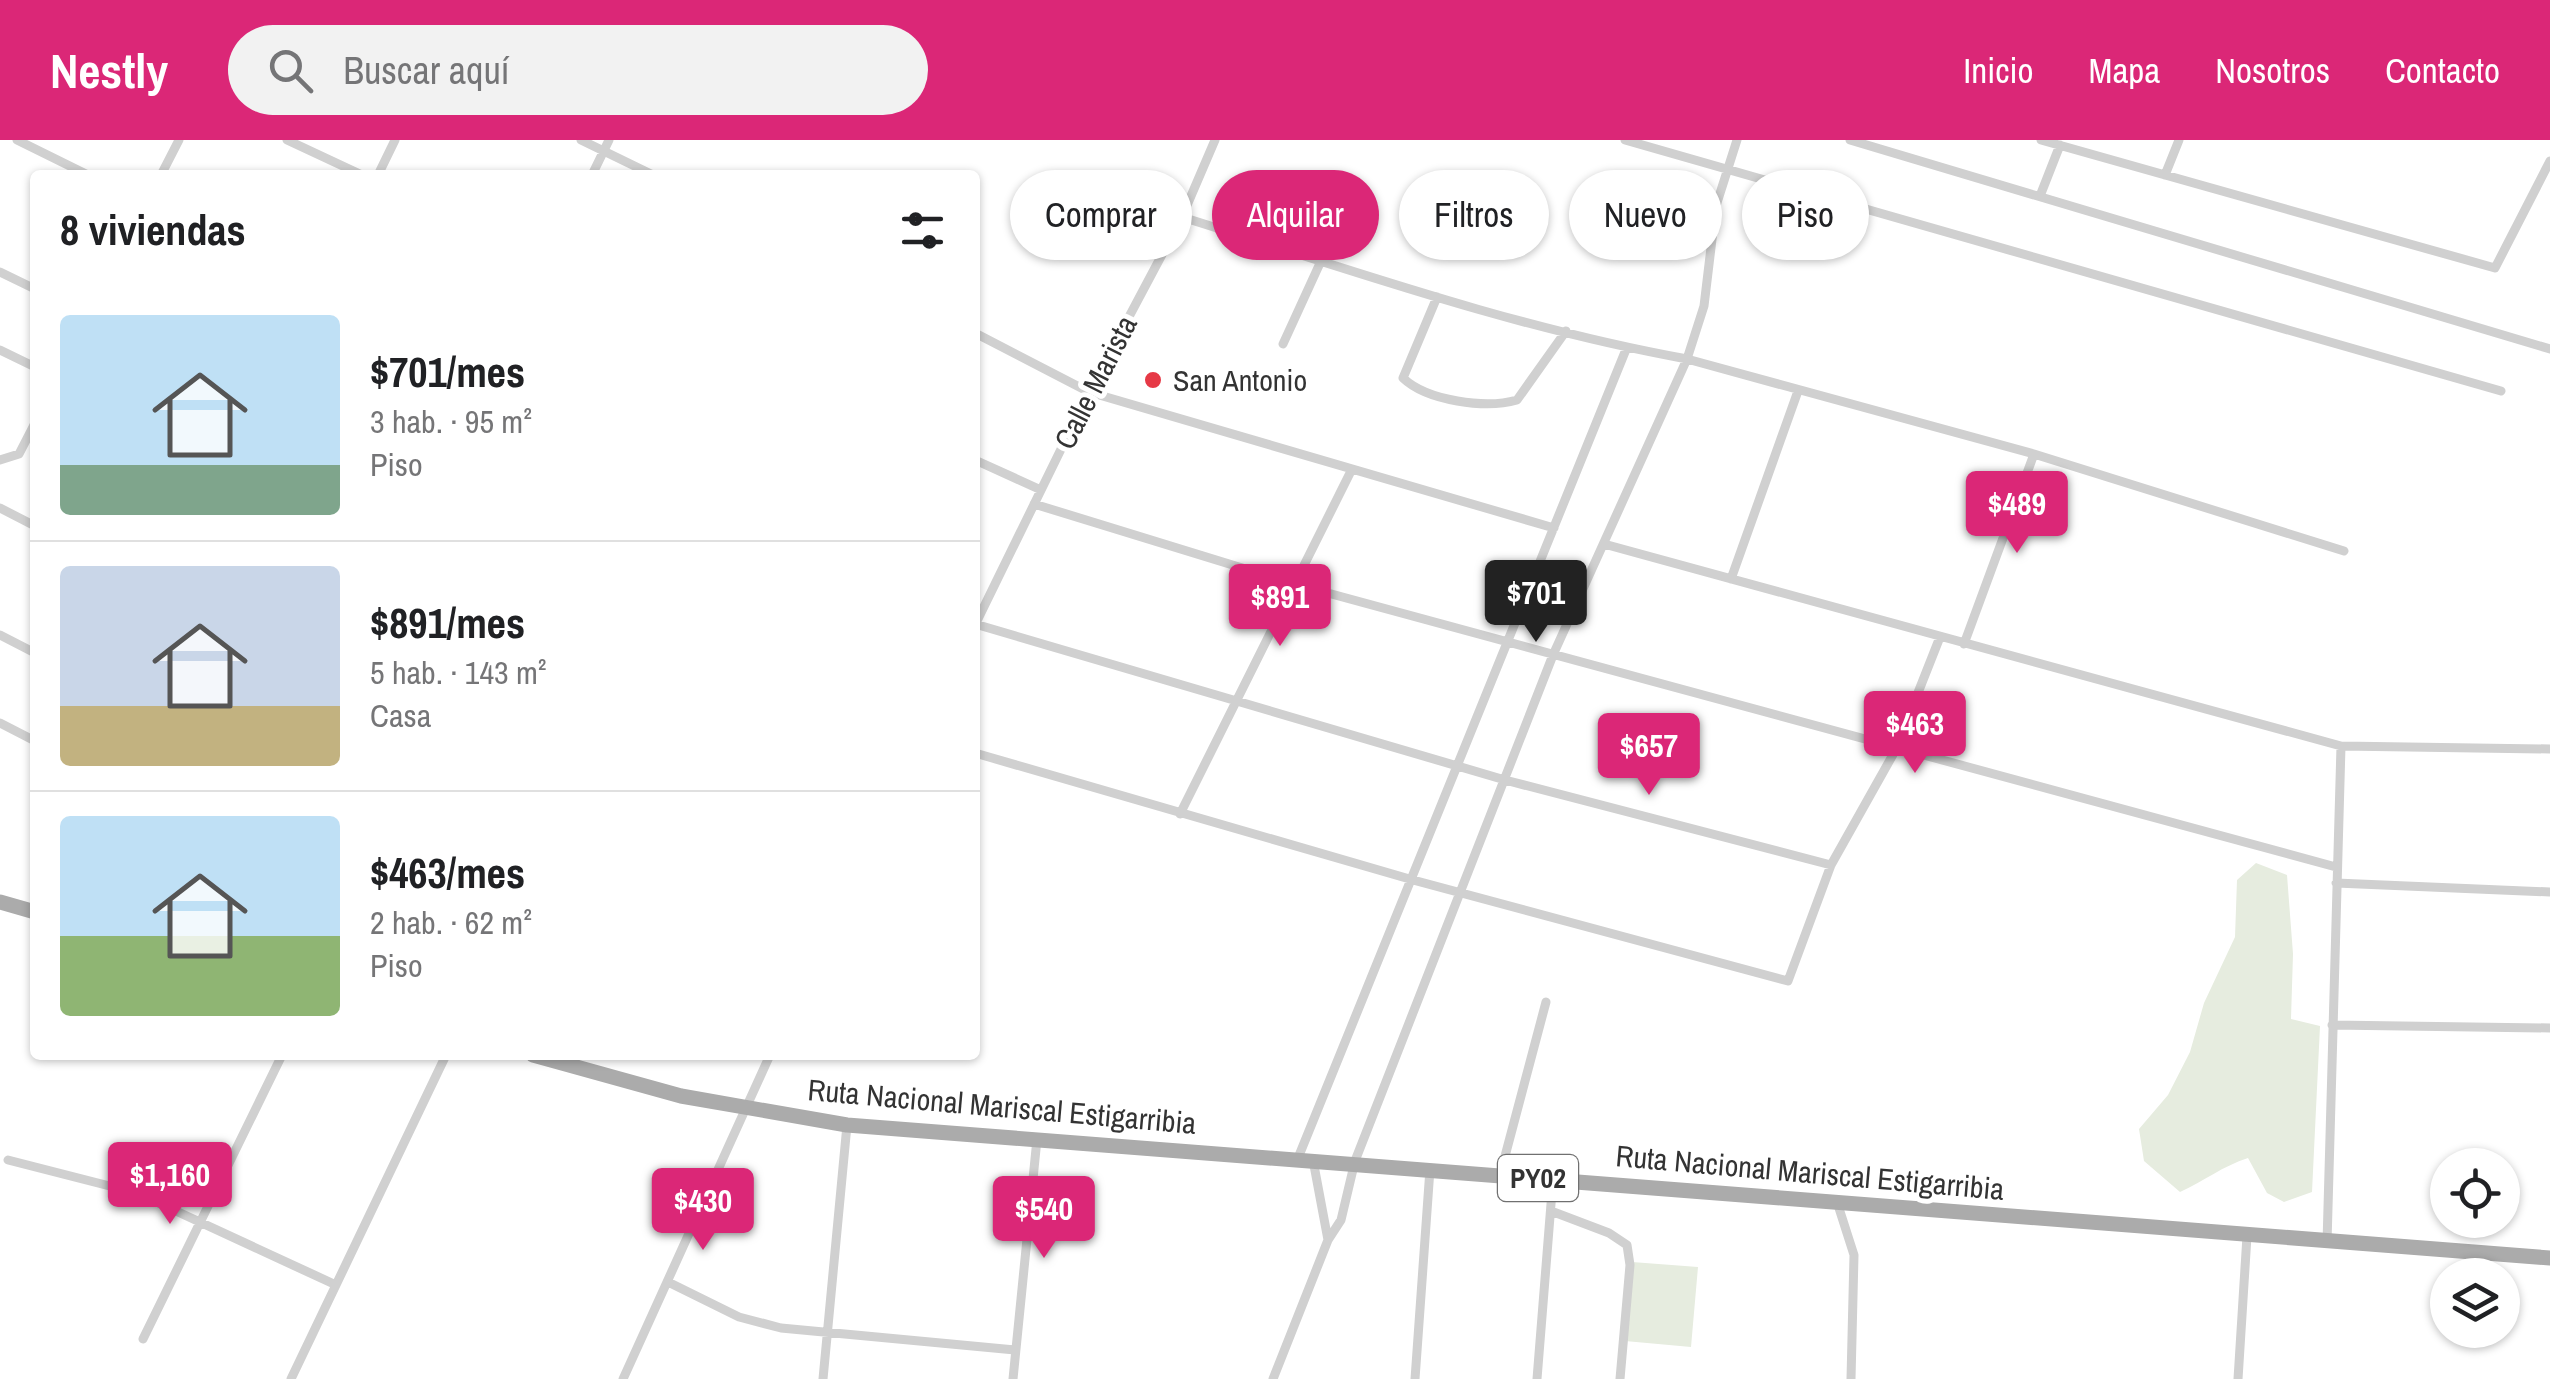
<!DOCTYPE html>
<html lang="es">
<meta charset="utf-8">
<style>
body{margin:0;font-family:"Archivo Narrow",sans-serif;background:#f2f2f2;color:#202124;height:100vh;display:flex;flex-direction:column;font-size:38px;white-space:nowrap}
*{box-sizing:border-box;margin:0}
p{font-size:32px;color:#757577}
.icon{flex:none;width:55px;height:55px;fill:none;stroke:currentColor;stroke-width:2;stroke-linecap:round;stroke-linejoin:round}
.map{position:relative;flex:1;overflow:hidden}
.drawer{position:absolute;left:30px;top:30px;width:950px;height:890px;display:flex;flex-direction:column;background:#fff;border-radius:10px;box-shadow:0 2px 8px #0004}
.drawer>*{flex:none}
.banner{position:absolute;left:1010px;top:30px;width:950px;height:90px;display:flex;gap:20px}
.controls{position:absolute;left:2430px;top:1008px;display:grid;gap:20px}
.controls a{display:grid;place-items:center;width:90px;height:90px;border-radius:50%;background:#fff;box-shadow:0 2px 8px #0004;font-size:50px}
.price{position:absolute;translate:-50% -85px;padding:0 22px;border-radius:10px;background:#db2777;color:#fff;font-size:32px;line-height:65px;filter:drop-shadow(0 2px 5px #0008)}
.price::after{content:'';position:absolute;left:50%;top:60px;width:30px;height:22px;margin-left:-15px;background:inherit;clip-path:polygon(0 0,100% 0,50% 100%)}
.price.current{background:#222;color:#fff}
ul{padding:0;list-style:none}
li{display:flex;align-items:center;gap:30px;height:250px;padding:0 30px}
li+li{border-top:2px solid #e0e0e0}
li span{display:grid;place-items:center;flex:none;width:280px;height:200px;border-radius:10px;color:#555}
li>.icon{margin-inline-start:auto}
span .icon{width:120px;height:120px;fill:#fffc;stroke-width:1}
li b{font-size:42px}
h2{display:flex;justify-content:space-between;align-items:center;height:120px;padding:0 30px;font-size:42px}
.tag{padding:0 35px;border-radius:45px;background:#fff;box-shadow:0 2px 8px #0004;font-size:35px;line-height:90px}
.tag.current{background:#db2777;color:#fff}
header{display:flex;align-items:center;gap:60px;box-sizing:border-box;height:140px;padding:0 50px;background:#db2777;color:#fff}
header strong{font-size:48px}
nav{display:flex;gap:55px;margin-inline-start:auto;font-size:35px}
.search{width:700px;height:90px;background:#f2f2f2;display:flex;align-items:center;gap:25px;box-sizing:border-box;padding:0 35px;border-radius:55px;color:#757577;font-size:38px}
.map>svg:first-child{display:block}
.green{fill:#e6ecdf}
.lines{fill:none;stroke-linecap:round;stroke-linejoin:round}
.minor{stroke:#d0d0d0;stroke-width:9}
.primary{stroke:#ababab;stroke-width:15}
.poi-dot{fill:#e63946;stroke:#fff;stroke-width:4}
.labels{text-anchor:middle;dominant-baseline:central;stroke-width:10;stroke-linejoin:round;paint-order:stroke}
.shield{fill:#fff;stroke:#707070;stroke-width:2.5}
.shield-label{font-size:28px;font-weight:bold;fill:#333}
.poi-label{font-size:30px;fill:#333;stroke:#fff;text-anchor:start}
.street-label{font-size:30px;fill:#333;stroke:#fff}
</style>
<header>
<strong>Nestly</strong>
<div class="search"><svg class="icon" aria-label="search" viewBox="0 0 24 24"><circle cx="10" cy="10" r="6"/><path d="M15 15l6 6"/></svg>Buscar aquí</div>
<nav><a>Inicio</a><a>Mapa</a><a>Nosotros</a><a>Contacto</a></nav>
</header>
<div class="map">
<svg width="2550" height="1239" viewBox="0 0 2550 1239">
<rect width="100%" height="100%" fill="#fff"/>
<path class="green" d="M 2256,723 L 2287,735 L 2293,814 L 2291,879 L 2320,886 L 2312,1052 L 2284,1062 L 2267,1053 L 2248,1018 C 2223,1026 2204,1041 2180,1052 L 2144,1021 L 2139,989 L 2168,955 L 2190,912 L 2204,863 L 2235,797 L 2237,740 Z
M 1632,1122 L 1698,1127 L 1691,1207 L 1625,1201 Z"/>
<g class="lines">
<path class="minor" d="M 17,0 L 88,35
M 287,0 L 362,35
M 581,0 L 653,35
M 1625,0 L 2501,251
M 1850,0 L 2550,209
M 2041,0 L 2495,128 L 2550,21
M 161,35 L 179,0
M 378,35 L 395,0
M 592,35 L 609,0
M 2165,35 L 2179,0
M 2040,56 L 2060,5
M 1182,77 C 1348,129 1515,188 1687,219 L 2034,314 L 2344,411
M 0,132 L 35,149
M 1437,157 L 1403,238 C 1427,261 1486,269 1517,260 L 1566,191
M 975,193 L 1089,252 L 1554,388
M 1283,204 L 1321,121
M 0,210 L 35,227
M 0,320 L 19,314 L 35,283
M 975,320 L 1041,350
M 1034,364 L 1291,443 L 2336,727
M 0,368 L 35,386
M 1604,404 L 2341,606 L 2550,609
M 1731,439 L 1798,251
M 975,484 L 1505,640 L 1831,725
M 975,485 L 1089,252 L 1182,77 L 1215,0
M 0,495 L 35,513
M 1964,504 L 2034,314
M 0,583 L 35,601
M 975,613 L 1413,740 L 1788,841 L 1831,725 L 1895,611 L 1940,497
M 1180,674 L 1351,331
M 2336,743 L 2550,752
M 2332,885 L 2550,888
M 1298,1018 L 1627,207
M 8,1020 L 137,1053 L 336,1145
M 1313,1020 L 1328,1100
M 1500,1035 L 1546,862
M 1837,1062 L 1854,1115 L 1851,1239
M 1551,1071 L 1609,1093 L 1627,1105 L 1630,1125 L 1620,1239
M 2327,1103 L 2341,606
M 668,1142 L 739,1177 L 781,1188 L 1015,1210
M 143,1199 L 282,915
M 291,1239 L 446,915
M 623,1239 L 770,915
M 823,1239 L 847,985
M 1013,1239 L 1037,999
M 1273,1239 L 1328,1100 L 1341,1080 L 1355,1021 L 1553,515 L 1687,219 L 1704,166 L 1716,66 L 1737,0
M 1415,1239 L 1430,1029
M 1537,1239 L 1553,1039
M 2238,1239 L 2247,1096"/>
<path class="primary" d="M 0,762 L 35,772
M 533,915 L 681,956 L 847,985 L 2550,1118"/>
</g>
<circle class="poi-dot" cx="1153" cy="240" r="10"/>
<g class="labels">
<rect class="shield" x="1498" y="1015" width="80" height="46" rx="8"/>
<g class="shield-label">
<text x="1538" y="1038">PY02</text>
</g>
<g class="poi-label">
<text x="1173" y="240">San Antonio</text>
</g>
<g class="street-label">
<text transform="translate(1095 242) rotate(-63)">Calle Marista</text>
<text transform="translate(1002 966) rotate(5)">Ruta Nacional Mariscal Estigarribia</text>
<text transform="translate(1810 1032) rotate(5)">Ruta Nacional Mariscal Estigarribia</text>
</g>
</g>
</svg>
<div class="controls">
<a><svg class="icon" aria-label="locate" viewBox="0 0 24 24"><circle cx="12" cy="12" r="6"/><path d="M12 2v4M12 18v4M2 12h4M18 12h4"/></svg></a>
<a><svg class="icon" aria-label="layers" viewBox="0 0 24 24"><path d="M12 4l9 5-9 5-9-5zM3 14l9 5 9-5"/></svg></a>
</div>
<b class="price" style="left:2017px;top:416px">$489</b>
<b class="price current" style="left:1536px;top:505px">$701</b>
<b class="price" style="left:1280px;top:509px">$891</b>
<b class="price" style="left:1915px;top:636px">$463</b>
<b class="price" style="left:1649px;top:658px">$657</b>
<b class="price" style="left:170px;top:1087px">$1,160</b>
<b class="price" style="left:703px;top:1113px">$430</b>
<b class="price" style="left:1044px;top:1121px">$540</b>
<div class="banner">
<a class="tag">Comprar</a>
<a class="tag current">Alquilar</a>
<a class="tag">Filtros</a>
<a class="tag">Nuevo</a>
<a class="tag">Piso</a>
</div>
<section class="drawer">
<h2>8 viviendas<svg class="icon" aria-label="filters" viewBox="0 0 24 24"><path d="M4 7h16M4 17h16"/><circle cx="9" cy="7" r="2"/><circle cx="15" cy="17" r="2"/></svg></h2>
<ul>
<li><span style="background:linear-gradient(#bfe0f5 75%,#7fa58c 0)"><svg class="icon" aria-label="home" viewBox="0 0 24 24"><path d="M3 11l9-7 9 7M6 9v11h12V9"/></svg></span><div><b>$701/mes</b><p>3 hab. · 95 m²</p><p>Piso</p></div></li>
<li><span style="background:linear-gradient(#c9d6e8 70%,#c2b280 0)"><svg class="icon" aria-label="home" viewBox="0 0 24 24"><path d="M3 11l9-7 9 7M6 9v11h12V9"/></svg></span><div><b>$891/mes</b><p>5 hab. · 143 m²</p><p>Casa</p></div></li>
<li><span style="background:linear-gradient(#bfe0f5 60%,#8fb573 0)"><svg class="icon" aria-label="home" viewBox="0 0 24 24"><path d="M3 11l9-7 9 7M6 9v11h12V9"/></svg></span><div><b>$463/mes</b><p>2 hab. · 62 m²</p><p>Piso</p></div></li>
</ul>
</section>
</div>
